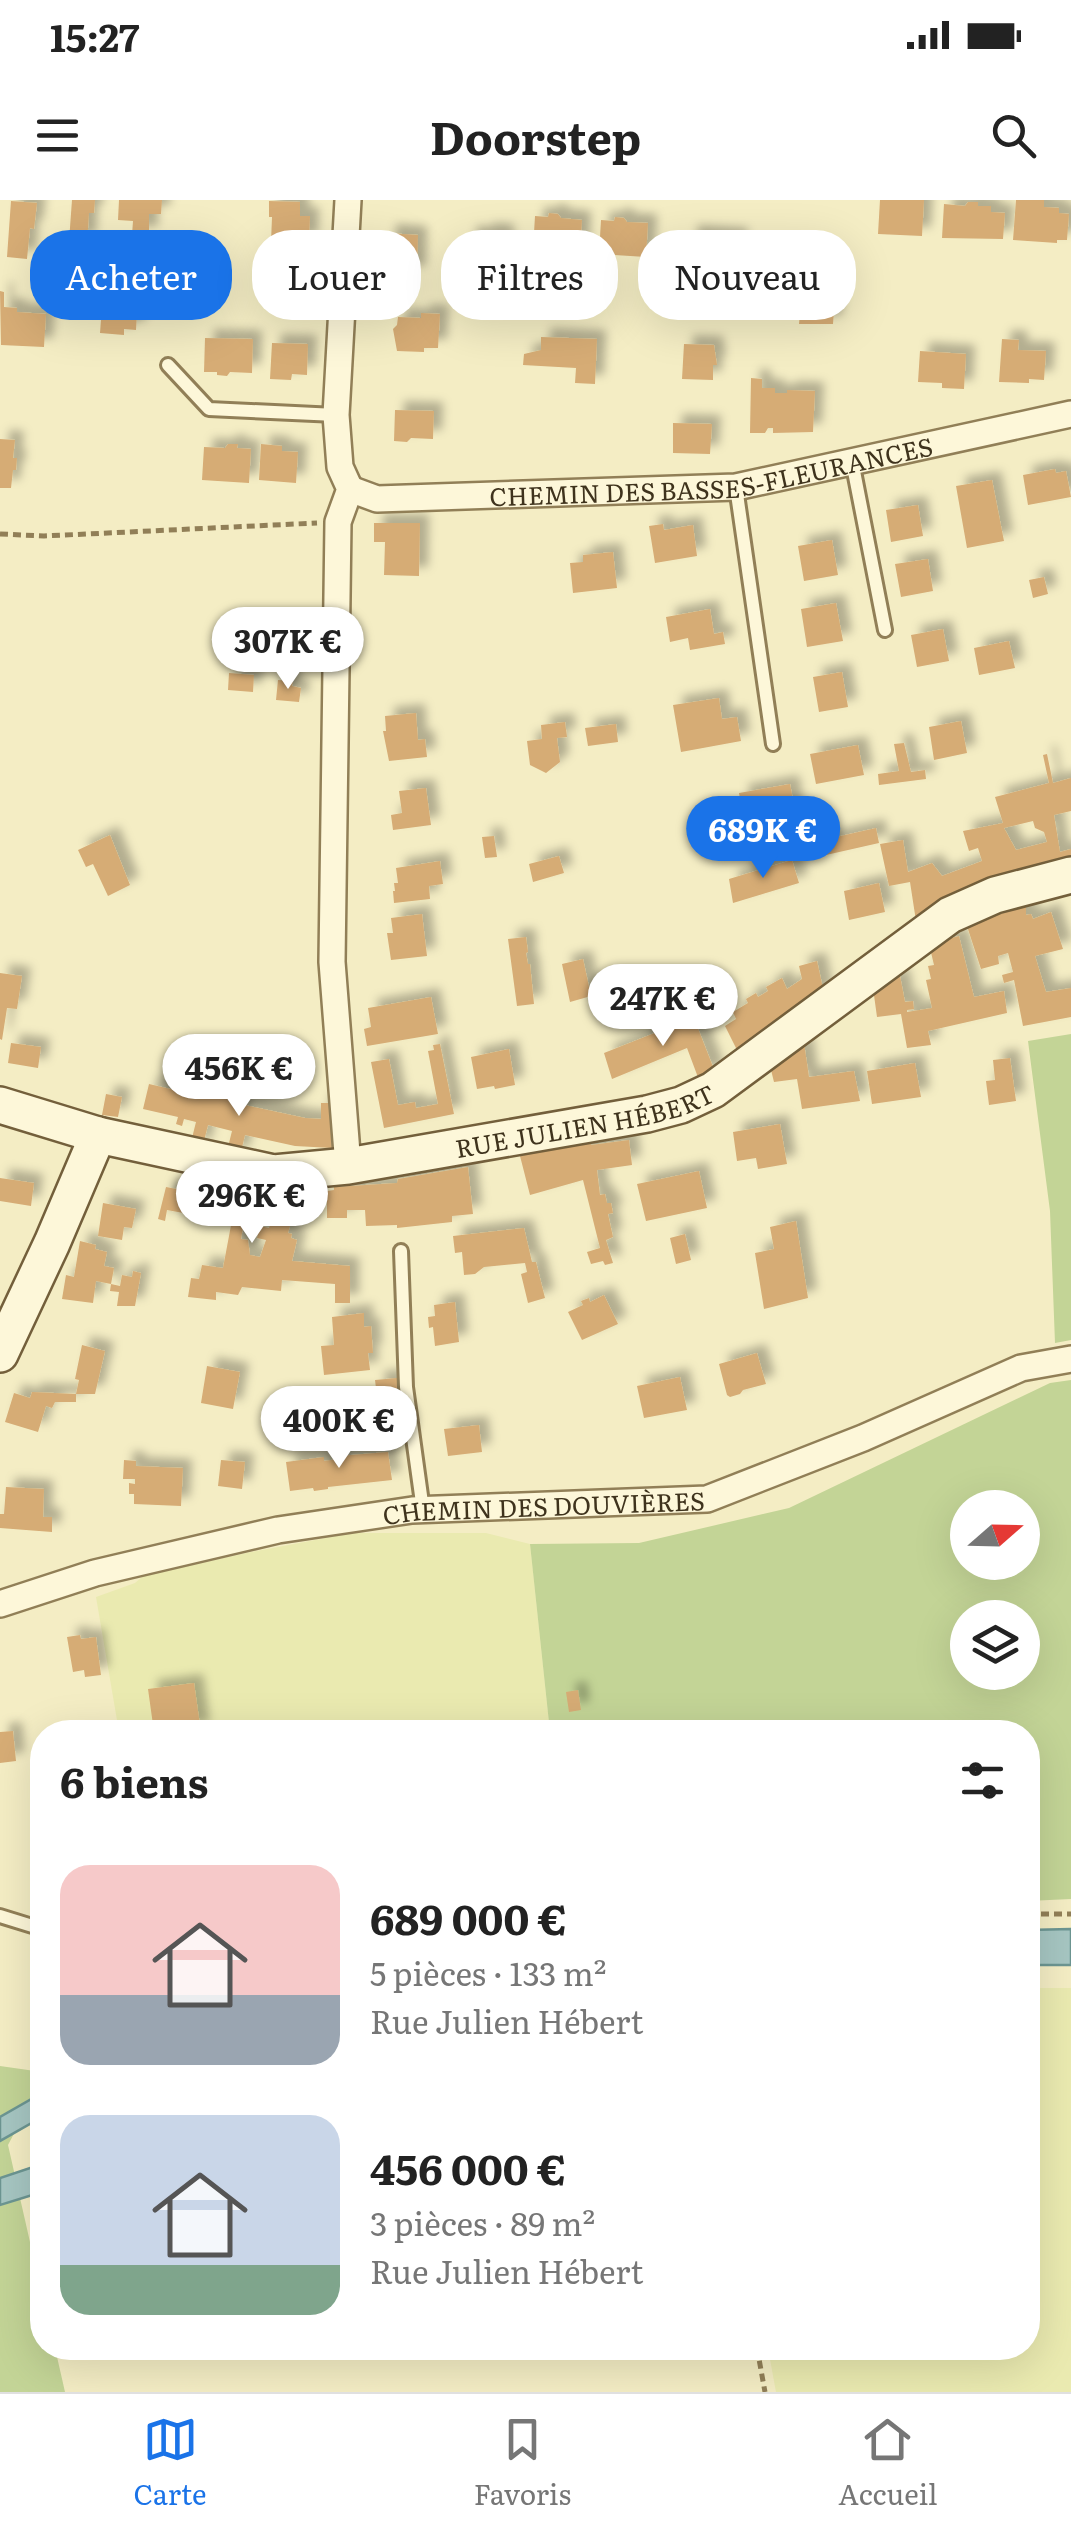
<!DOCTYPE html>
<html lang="fr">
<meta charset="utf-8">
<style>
body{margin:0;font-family:Literata,serif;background:#f6f6f6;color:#222;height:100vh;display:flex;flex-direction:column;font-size:38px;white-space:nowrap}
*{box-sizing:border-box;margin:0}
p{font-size:32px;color:#767676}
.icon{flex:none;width:55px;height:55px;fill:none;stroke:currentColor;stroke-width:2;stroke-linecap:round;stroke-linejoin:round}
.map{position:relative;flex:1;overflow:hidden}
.panel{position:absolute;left:30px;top:1520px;width:1010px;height:640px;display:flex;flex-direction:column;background:#fff;border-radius:40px;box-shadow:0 10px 40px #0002}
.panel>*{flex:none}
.guide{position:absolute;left:30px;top:30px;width:1012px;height:90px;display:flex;gap:20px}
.needle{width:65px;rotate:70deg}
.controls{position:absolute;left:950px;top:1290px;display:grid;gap:20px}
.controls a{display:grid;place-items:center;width:90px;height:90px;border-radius:50%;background:#fff;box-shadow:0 10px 40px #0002;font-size:50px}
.price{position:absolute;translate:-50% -85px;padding:0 22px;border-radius:35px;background:#fff;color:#222;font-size:32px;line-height:65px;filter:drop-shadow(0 2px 5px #0008)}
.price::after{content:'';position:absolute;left:50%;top:60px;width:30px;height:22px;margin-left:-15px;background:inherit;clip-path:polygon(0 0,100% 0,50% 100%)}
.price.on{background:#1a73e8;color:#fff}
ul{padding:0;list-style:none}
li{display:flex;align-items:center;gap:30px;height:250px;padding:0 30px}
li span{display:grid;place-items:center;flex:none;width:280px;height:200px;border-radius:30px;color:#555}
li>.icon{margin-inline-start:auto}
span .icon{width:120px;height:120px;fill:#fffc;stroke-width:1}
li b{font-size:42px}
h2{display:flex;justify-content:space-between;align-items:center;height:120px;padding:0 30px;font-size:42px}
.pill{padding:0 35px;border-radius:40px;background:#fff;box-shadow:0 10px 40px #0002;font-size:35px;line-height:90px}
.pill.on{background:#1a73e8;color:#fff}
.status{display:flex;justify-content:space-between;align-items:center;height:70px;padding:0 50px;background:#fff;direction:ltr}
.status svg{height:28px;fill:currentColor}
header{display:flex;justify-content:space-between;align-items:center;height:130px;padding:0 30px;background:#fff;font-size:45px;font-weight:700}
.dock{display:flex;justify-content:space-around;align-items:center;height:140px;border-top:2px solid #e0e0e0;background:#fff;font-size:28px;color:#767676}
.dock a{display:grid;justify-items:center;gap:5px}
.dock .on{color:#1a73e8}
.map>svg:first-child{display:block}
.farmland{fill:#eaeab0}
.green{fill:#c3d496;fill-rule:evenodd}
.water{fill:#a6c6c2;stroke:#6c9692;stroke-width:2.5}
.building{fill:#d6ac75;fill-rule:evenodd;filter:url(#shadow)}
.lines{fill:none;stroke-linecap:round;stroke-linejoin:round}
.lane-casing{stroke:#917f57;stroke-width:18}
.street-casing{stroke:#917f57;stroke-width:30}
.secondary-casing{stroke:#735f3b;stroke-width:40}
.path{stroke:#917f57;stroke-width:5;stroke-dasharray:8 5;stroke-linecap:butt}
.lane{stroke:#fdf7d9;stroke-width:12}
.street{stroke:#fdf7d9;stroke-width:25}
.secondary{stroke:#fdf7d9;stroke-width:35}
.labels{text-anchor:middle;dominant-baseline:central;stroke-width:8;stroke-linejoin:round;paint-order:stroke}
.street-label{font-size:25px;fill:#3f331d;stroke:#faf5d5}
</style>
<div class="status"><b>15:27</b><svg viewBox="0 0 49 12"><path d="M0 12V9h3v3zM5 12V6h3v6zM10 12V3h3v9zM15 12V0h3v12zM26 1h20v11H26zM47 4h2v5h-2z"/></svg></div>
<header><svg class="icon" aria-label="menu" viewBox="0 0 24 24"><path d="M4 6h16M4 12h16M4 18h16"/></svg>Doorstep<svg class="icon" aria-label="search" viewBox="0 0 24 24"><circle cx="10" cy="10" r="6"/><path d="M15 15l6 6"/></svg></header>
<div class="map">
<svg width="1071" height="2192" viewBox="0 0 1071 2192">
<defs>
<filter id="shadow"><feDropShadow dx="9" dy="-9" stdDeviation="5" flood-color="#0004"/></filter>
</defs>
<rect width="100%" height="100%" fill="#f4edc4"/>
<path class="farmland" d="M 352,1333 L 486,1333 L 530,1344 L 550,1532 L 119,1532 L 96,1397 L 135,1383 L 143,1376 L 251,1352 Z
M 1028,1788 L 1071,1788 L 1071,2192 L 776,2192 L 768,2148 L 1028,2148 Z"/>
<path class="green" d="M 1071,834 L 1071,1140 L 1055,1143 L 1050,1011 L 1028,841 Z
M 1071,1180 L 1071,1699 L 1028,1701 L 1028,1532 L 550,1532 L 530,1344 L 639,1343 L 789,1308 L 1050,1183 ZM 968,1308 L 1022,1308 L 1022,1362 L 968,1362 ZM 968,1418 L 1022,1418 L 1022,1472 L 968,1472 Z
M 0,1866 L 42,1872 L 42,1880 L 8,1945 L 42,2095 L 42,2148 L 55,2148 L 65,2192 L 0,2192 Z"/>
<path class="water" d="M 1071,1729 L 1071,1765 L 1028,1765 L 1028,1730 Z
M 42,1893 L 42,1917 L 0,1941 L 0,1917 Z
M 42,1964 L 42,1992 L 0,2005 L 0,1978 Z"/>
<path class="building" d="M 72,0 L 95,0 L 94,13 L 89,13 L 87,43 L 69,41 Z
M 119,0 L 162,0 L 161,14 L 149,14 L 149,35 L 132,35 L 133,21 L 118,20 Z
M 880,0 L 924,0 L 922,36 L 878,34 Z
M 1016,0 L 1044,0 L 1044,7 L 1059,8 L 1059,13 L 1069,14 L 1067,40 L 1057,40 L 1057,43 L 1013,40 Z
M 11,1 L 37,3 L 34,29 L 30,28 L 27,59 L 7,57 Z
M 269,1 L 300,2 L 300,16 L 310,16 L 309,43 L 271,42 L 272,17 L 269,17 Z
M 968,2 L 978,2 L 978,6 L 991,6 L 991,12 L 1005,13 L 1003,39 L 942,38 L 944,4 L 965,6 Z
M 549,13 L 558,14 L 561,18 L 582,20 L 580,53 L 533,50 L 535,16 L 548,17 Z
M 615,17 L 624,18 L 627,22 L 648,23 L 646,57 L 599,54 L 601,20 L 614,21 Z
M 484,32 L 505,33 L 504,43 L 509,44 L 508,60 L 503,60 L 503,68 L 466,66 L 468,35 L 483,36 Z
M 387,33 L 418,35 L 417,75 L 388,74 L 389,58 L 386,58 Z
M 689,34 L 739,37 L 737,67 L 713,65 L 712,80 L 686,78 Z
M 266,51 L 300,52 L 300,67 L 308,68 L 307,96 L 264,95 Z
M 0,91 L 4,92 L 4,107 L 17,108 L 17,112 L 46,114 L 44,147 L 1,145 Z
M 103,93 L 138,95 L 136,130 L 124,129 L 124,135 L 100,133 Z
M 660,95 L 678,96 L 678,110 L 659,109 Z
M 815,98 L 835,98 L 833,124 L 799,124 L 800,113 L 815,113 Z
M 421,113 L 440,114 L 438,148 L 424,148 L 424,152 L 397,151 L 393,129 L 397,125 L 398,117 L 421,118 Z
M 541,137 L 597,139 L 595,184 L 575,183 L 576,168 L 523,165 L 524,154 L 541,150 Z
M 205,138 L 253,139 L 252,173 L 230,172 L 227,176 L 217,175 L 217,172 L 204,172 Z
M 1002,139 L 1019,140 L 1018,150 L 1046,151 L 1044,180 L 1029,179 L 1029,183 L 999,182 Z
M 272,143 L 308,144 L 307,175 L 292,174 L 291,180 L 270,179 Z
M 684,144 L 714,145 L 717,165 L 713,165 L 713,180 L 682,179 Z
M 920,151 L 966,154 L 964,189 L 942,188 L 942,183 L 918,182 Z
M 751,178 L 762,179 L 762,188 L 775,188 L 775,193 L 787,193 L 787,190 L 815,191 L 813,232 L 773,233 L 773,228 L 768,228 L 765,233 L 750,233 Z
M 395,210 L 434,211 L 433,239 L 411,238 L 407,242 L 394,241 Z
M 673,223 L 712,224 L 710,254 L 673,253 Z
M 0,239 L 15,240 L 13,258 L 17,258 L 16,270 L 13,270 L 11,288 L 0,288 Z
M 228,244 L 238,244 L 237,248 L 251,249 L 249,283 L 202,280 L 204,247 L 225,248 Z
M 261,244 L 282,246 L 282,251 L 298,252 L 296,283 L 259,280 Z
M 1055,269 L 1056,273 L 1066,271 L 1071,297 L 1028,305 L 1023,275 Z
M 992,280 L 1004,341 L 967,348 L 956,286 Z
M 918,305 L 923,336 L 891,342 L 886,310 Z
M 374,323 L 420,323 L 419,376 L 384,375 L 385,342 L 374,342 Z
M 663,324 L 664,330 L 693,325 L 697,356 L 655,363 L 649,326 Z
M 832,340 L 838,375 L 804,381 L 798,346 Z
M 613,352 L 617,388 L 573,393 L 570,363 L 583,362 L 583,355 Z
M 928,359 L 933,391 L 901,397 L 895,364 Z
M 1044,377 L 1048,394 L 1033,398 L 1029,380 Z
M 836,403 L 843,441 L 807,447 L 801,409 Z
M 710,409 L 714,434 L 723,432 L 725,444 L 690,450 L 688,438 L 670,442 L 666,417 Z
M 943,429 L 949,461 L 917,467 L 911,435 Z
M 1009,441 L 1015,468 L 979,475 L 974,448 Z
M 842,472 L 848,507 L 819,512 L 813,477 Z
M 229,473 L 254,475 L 253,492 L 228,490 Z
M 278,480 L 293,481 L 292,486 L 301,488 L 299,502 L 276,500 Z
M 719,498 L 722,519 L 737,517 L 741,541 L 681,552 L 673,505 Z
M 416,513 L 418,540 L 425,539 L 427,557 L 389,561 L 383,531 L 386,531 L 385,516 Z
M 961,521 L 967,553 L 934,560 L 929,527 Z
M 565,522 L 567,537 L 557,538 L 560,562 L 546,573 L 530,565 L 527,541 L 542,539 L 541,525 Z
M 616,524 L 618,542 L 588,546 L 585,528 Z
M 904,543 L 911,572 L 925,570 L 926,579 L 879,585 L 878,574 L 899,571 L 894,544 Z
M 858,545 L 864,575 L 816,584 L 810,554 Z
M 1047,554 L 1053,583 L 1071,578 L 1071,611 L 1054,615 L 1060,652 L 1071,649 L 1071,665 L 916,721 L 910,682 L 889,686 L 880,644 L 903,640 L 908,672 L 932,663 L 942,676 L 982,661 L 978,648 L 969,651 L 963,631 L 1003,623 L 995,597 L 1049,583 L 1043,555 ZM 1033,621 L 1035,628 L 1044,632 L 1047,642 L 1016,650 L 1004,628 Z
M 790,584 L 796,616 L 758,623 L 759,632 L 746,634 L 739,593 Z
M 426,588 L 431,625 L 393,630 L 391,615 L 402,613 L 399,591 Z
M 876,628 L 879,643 L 826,655 L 823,640 Z
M 110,635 L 130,685 L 108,696 L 93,664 L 86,667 L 78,650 Z
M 494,636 L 497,657 L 485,658 L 482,637 Z
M 559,656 L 564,673 L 533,682 L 529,664 Z
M 792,660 L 799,683 L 733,703 L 729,679 Z
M 440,661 L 443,684 L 429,686 L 430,699 L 394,703 L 393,691 L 395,691 L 394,683 L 398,683 L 396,668 Z
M 879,683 L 885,712 L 849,720 L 844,691 Z
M 1026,704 L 1026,715 L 1031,714 L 1033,719 L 1051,712 L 1063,749 L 1035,756 L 1046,792 L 1071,788 L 1071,817 L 1023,826 L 1014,780 L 1004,783 L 1002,775 L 1013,772 L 1008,753 L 998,756 L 999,764 L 981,769 L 966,723 Z
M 422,714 L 427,756 L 391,760 L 387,733 L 393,733 L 391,718 Z
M 959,736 L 974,797 L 1004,791 L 1007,813 L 928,831 L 931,845 L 907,848 L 901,814 L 877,817 L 873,788 L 900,776 L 905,802 L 913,801 L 914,809 L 907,810 L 907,812 L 932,808 L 926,780 L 931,779 L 928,766 L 934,765 L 929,744 Z
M 526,737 L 528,752 L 526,753 L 528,764 L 530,764 L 534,804 L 517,806 L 508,739 Z
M 583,759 L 591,796 L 570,802 L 562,764 Z
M 817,761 L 824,793 L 740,856 L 725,826 L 736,819 L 733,812 L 748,803 L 746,799 L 756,793 L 758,797 L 768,791 L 766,787 L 782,778 L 787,789 L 802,779 L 799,766 Z
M 0,773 L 22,776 L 17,809 L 7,808 L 2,840 L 0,839 Z
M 431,797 L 438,834 L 367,846 L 364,829 L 371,827 L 368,808 Z
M 690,808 L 715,872 L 699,880 L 687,848 L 612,879 L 604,853 L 680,823 L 677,813 Z
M 11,843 L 41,847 L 38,868 L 8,863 Z
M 804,843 L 809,877 L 854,871 L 860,901 L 802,909 L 797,879 L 774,882 L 770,866 Z
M 440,844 L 454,914 L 384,928 L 371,862 L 389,859 L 398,905 L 415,902 L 416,908 L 438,904 L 428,851 L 434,850 L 433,845 Z
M 509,849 L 515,885 L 495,889 L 494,886 L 477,889 L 471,857 Z
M 1010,858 L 1016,901 L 989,905 L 986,881 L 995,880 L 993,860 Z
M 915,863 L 921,897 L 872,904 L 867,871 Z
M 149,884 L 179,891 L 181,884 L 192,887 L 190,894 L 211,899 L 214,886 L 241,893 L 240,904 L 305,918 L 321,919 L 321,903 L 331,903 L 332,948 L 295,946 L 245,935 L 240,956 L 226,955 L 232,931 L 208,925 L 202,949 L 190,946 L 196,922 L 184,919 L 182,926 L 176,924 L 178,917 L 143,909 Z
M 106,894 L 122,897 L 118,917 L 102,915 Z
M 780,924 L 787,964 L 758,969 L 756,958 L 737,961 L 733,932 Z
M 590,936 L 591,945 L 629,940 L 632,965 L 597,970 L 600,995 L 605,994 L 607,1003 L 611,1003 L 613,1013 L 608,1014 L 613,1037 L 606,1040 L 613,1063 L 605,1065 L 603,1061 L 591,1064 L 587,1052 L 600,1048 L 583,980 L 530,995 L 520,956 L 574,943 Z
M 468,967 L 473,1014 L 452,1016 L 452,1022 L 397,1028 L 397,1025 L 366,1026 L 365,1010 L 347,1010 L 347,1018 L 327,1018 L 327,991 L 334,990 L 334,987 L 397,983 L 398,979 Z
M 699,971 L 707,1008 L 646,1021 L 637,984 Z
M 0,978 L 34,983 L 31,1006 L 0,1001 Z
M 195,980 L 245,991 L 247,982 L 256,983 L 253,1003 L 243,1001 L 240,1020 L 244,1021 L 241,1039 L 248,1040 L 250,1055 L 260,1057 L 266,1040 L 257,1038 L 260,1026 L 269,1028 L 271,1021 L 262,1018 L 270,984 L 283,985 L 276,1014 L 292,1019 L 288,1033 L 292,1034 L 291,1038 L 297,1040 L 292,1061 L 350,1066 L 350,1103 L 335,1103 L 335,1084 L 282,1080 L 281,1091 L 242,1087 L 238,1095 L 216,1092 L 216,1100 L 188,1097 L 191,1078 L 199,1079 L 202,1065 L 223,1068 L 232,1020 L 212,1016 L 214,1007 L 191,1004 L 189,1014 L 167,1010 L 165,1021 L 158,1019 L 166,987 L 192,992 Z
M 103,1003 L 136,1009 L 132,1028 L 124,1027 L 122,1040 L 98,1036 Z
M 796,1021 L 808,1098 L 764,1109 L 755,1053 L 774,1049 L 770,1027 Z
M 524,1028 L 532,1062 L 536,1062 L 545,1098 L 528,1103 L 521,1074 L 527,1072 L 525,1063 L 484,1067 L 475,1074 L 464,1075 L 462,1052 L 455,1053 L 453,1036 Z
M 685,1034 L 691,1060 L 676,1064 L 670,1038 Z
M 80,1041 L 96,1045 L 95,1049 L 107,1052 L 104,1066 L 114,1068 L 111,1084 L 96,1081 L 93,1103 L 62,1099 L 66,1075 L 74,1077 Z
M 133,1071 L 141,1073 L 135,1106 L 117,1106 L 119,1092 L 110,1091 L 111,1084 L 120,1086 L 122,1075 L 132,1077 Z
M 604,1095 L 618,1124 L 582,1140 L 568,1112 L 583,1105 L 581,1101 L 589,1098 L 590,1102 Z
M 455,1102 L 459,1142 L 435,1146 L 433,1127 L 429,1128 L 428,1117 L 435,1116 L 434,1105 Z
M 364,1113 L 364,1127 L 371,1126 L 373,1153 L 368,1153 L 370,1170 L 324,1175 L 321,1146 L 334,1145 L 332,1117 Z
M 82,1145 L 105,1151 L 95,1194 L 76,1194 L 79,1180 L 75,1179 Z
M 757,1153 L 766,1184 L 743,1190 L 740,1194 L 730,1197 L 727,1195 L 719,1164 Z
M 207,1166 L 240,1172 L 233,1209 L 201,1203 Z
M 680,1177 L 687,1210 L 644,1218 L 637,1186 Z
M 397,1178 L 400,1201 L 378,1204 L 375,1180 Z
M 32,1192 L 76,1194 L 76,1202 L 55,1202 L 52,1208 L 46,1206 L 38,1232 L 5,1222 L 14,1193 L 30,1198 Z
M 479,1225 L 482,1252 L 448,1256 L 444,1229 Z
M 388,1252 L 392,1280 L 328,1287 L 328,1289 L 314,1291 L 313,1288 L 290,1291 L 286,1262 L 324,1257 L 324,1261 L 339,1259 L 339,1256 Z
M 124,1260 L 136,1261 L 136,1266 L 183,1268 L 181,1306 L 134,1304 L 134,1294 L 129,1294 L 129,1283 L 135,1284 L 135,1279 L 123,1279 Z
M 221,1260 L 245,1262 L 242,1289 L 218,1286 Z
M 6,1287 L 44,1289 L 43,1317 L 52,1317 L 52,1332 L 0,1328 L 0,1314 L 4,1314 Z
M 80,1435 L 81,1439 L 96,1437 L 101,1475 L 85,1477 L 84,1470 L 73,1472 L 67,1437 Z
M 194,1483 L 201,1532 L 154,1532 L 148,1489 Z
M 578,1490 L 581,1510 L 569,1512 L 566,1492 Z
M 13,1531 L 16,1561 L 0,1563 L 0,1532 Z"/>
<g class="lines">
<defs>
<path id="lane" d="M 168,165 L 209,209 L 336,215
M 852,261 L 885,430
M 736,287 L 773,544
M 401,1051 L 406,1187 L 423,1310
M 0,1716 L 42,1729"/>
<g id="street">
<path d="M 348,0 L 336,215 L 340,267 L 350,289 L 338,322 L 332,762 L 348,966"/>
<path id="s1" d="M 350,289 L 377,299 L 736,287 L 1071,214"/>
<path id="s2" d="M 0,1404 L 95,1373 L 278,1330 L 412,1310 L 707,1299 L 863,1238 L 1021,1168 L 1071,1159"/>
</g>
<g id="secondary">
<path id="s3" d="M 0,905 L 98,935 L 274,973 L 348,966 L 647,914 L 681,905 L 713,890 L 950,715 L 995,695 L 1071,675"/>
<path d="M 0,1154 L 52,1043 L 98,935"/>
</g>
</defs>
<use href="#lane" class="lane-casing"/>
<use href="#street" class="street-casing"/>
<use href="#secondary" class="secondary-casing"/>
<path class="path" d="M 0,334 L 44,336 L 317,323
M 1028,1714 L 1071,1714
M 757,2148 L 765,2192"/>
<use href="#lane" class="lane"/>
<use href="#street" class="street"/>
<use href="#secondary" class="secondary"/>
</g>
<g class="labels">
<g class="street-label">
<text stroke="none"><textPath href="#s1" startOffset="365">CHEMIN DES BASSES-FLEURANCES</textPath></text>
<text stroke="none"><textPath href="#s3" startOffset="598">RUE JULIEN HÉBERT</textPath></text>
<text stroke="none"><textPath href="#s2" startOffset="555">CHEMIN DES DOUVIÈRES</textPath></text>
</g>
</g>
</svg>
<div class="controls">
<a><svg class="needle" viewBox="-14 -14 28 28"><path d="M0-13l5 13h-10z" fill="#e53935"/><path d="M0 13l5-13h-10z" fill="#767676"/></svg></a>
<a><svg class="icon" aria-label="layers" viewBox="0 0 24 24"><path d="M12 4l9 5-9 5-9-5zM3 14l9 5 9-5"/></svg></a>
</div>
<b class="price" style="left:288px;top:492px">307K €</b>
<b class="price on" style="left:763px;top:681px">689K €</b>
<b class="price" style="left:663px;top:849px">247K €</b>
<b class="price" style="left:239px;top:919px">456K €</b>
<b class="price" style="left:252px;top:1046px">296K €</b>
<b class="price" style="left:339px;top:1271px">400K €</b>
<div class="guide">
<a class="pill on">Acheter</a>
<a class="pill">Louer</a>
<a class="pill">Filtres</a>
<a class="pill">Nouveau</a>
</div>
<section class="panel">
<h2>6 biens<svg class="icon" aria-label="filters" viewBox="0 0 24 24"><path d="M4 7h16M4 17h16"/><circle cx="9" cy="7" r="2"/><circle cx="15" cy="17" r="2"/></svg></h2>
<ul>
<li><span style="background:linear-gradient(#f6c9c9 65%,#9aa5b1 0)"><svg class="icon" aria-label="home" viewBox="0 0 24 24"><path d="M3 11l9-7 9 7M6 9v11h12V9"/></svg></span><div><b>689 000 €</b><p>5 pièces · 133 m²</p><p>Rue Julien Hébert</p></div></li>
<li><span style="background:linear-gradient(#c9d6e8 75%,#7fa58c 0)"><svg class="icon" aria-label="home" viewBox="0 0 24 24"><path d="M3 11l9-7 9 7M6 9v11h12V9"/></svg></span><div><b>456 000 €</b><p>3 pièces · 89 m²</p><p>Rue Julien Hébert</p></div></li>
</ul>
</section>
</div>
<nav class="dock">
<a class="on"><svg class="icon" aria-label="map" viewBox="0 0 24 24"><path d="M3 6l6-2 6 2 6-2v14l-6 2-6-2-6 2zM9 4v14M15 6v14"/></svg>Carte</a>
<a><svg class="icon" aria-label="saved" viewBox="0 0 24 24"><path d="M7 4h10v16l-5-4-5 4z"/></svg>Favoris</a>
<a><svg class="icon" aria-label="home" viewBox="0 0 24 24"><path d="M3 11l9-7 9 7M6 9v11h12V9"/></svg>Accueil</a>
</nav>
